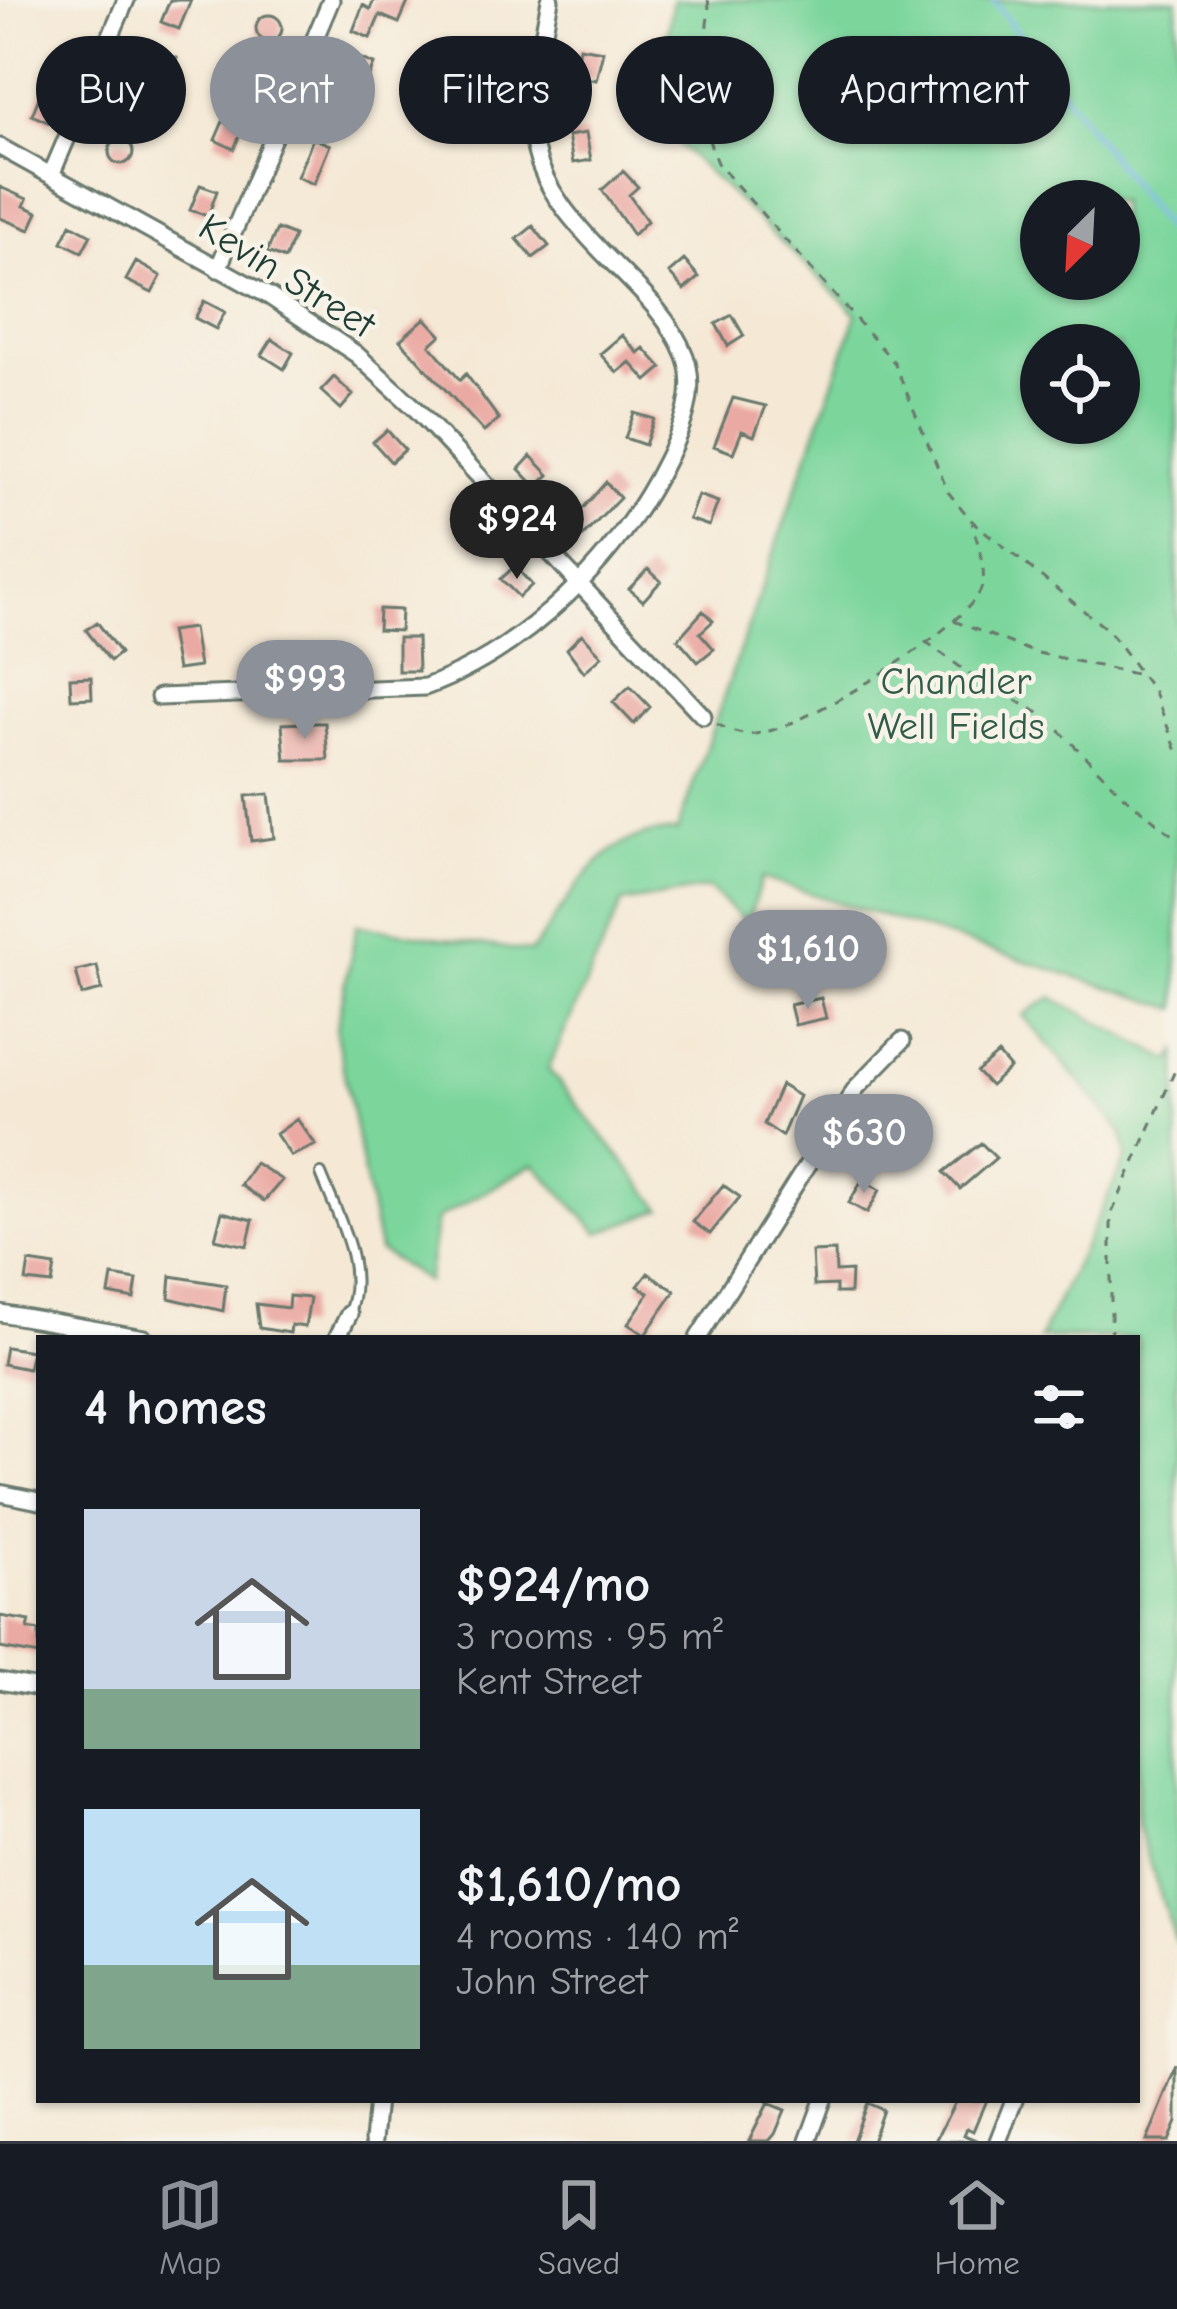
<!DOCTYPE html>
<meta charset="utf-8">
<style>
body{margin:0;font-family:"Comic Neue",sans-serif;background:#20242c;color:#f1f3f6;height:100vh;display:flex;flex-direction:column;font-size:45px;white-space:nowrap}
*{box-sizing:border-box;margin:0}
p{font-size:39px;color:#9ea1a6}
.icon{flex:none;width:66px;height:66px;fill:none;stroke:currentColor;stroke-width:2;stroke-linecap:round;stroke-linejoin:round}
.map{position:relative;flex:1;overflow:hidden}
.details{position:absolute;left:36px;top:1335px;width:1104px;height:768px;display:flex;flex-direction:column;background:#171b24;border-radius:0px;box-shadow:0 3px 9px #0004}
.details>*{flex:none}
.top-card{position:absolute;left:36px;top:36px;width:1107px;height:108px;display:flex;gap:24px}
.needle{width:78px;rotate:204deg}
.fabs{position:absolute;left:1020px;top:180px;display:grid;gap:24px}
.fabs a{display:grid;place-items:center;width:120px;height:120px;border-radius:50%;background:#171b24;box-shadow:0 3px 9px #0004;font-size:60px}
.price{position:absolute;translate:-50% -102px;padding:0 27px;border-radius:42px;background:#8c9099;color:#fff;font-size:39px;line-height:78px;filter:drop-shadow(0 3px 6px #0008)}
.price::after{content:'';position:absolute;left:50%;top:72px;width:36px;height:27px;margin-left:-18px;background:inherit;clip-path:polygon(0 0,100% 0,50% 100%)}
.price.on{background:#222;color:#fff}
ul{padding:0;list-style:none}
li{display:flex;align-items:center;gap:36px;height:300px;padding:0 48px}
li span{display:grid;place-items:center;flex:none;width:336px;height:240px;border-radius:0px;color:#555}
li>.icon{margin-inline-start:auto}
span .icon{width:144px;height:144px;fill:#fffc;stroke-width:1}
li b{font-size:51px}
h2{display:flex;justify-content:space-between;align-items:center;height:144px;padding:0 48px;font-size:51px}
.pill{padding:0 42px;border-radius:54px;background:#171b24;box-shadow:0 3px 9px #0004;font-size:42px;line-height:108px}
.pill.on{background:#8c9099;color:#fff}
.dock{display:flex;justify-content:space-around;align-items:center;height:168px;border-top:3px solid #363941;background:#171b24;font-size:33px;color:#9ea1a6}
.dock a{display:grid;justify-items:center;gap:6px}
.dock .on{color:#8c9099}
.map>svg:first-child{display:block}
.green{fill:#7bd69c;stroke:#4d8a68;stroke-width:3;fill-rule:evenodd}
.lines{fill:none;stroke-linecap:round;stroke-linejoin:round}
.stream{stroke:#82b7f0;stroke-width:4.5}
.building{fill:#eaa9a3}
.service-casing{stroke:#6a796d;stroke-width:14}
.minor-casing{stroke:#6a796d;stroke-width:21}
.path{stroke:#6a796d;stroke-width:3;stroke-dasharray:9 9;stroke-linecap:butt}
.service{stroke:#fff;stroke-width:8}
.minor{stroke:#fff;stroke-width:15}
.labels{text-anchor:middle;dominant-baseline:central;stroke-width:9;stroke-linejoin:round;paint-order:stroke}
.street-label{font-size:39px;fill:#1f3d34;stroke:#f7f3e8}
.park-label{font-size:39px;fill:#315c49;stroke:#f7f3e8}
</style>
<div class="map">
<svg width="1177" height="2141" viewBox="0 0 1177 2141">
<rect width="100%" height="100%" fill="#f7f3e8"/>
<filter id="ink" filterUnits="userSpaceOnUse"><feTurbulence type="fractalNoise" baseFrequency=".00833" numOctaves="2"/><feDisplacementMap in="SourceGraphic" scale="24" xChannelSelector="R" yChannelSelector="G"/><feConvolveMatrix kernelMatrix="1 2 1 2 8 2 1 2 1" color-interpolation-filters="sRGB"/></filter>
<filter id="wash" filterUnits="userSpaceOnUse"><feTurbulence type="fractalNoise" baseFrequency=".004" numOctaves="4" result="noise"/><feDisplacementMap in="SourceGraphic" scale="48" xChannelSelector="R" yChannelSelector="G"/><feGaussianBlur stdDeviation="2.7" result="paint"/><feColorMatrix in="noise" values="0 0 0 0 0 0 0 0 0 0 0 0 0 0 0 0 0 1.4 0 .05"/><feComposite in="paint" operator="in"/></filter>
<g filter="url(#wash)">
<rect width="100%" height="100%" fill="#f5e9d6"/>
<path class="green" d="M 673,0 L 1177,0 L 1177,1009 L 762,878 L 747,923 L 708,888 L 622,903 L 548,1069 L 662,1209 L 599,1233 L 534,1164 L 437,1219 L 427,1282 L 379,1250 L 336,1032 L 357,925 L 531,952 C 575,895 597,831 677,831 L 857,314 L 652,119 ZM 1119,201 L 1119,279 L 1041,279 L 1041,201 ZM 1119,345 L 1119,423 L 1041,423 L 1041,345 Z
M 1052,997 L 1171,1061 L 1177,1051 L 1177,1945 L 1137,1824 L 1137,1338 L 1040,1338 L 1127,1156 L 1122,1132 L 1023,1015 Z"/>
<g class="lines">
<path class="stream" d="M 993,0 L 1177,244"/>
</g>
<g id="blocks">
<path class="building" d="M 170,0 L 191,0 L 179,29 L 161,22 Z
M 374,0 L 409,0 L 399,23 L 380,15 L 370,38 L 353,31 L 363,5 L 370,9 Z
M256 28a13 13 0 1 1 26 0a13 13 0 1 1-26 0Z
M 492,42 L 514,46 L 508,74 L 486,69 Z
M 579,47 L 603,51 L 596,80 L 574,76 Z
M 157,50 L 177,58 L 168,81 L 160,77 L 151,101 L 133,94 Z
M 351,55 L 374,64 L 366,84 L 353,88 L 343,111 L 324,104 Z
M 237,89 L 255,97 L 234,149 L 215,140 Z
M 42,90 L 60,98 L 50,123 L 32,115 Z
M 586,133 L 591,160 L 573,163 L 568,136 Z
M 313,138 L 330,145 L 314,184 L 297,177 Z
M109 152a12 12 0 1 1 24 0a12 12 0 1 1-24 0Z
M 623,171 L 638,187 L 629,195 L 647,221 L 633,235 L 602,190 Z
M 200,185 L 217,191 L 208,216 L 190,210 Z
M 0,187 L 27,199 L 24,206 L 38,212 L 30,230 L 0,218 Z
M 71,224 L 91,235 L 82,252 L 62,242 Z
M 533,226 L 549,246 L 533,258 L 517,239 Z
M 277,229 L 294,236 L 285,259 L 267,252 Z
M 684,260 L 699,277 L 684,290 L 669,273 Z
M 136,262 L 161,276 L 152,293 L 126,280 Z
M 204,301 L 225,312 L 216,329 L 195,318 Z
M 732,315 L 744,336 L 728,346 L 716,324 Z
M 425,318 L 441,335 L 430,345 L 460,380 L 466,374 L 499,419 L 484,432 L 400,340 Z
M 622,335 L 638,353 L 644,348 L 662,368 L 647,381 L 630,362 L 617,373 L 600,354 Z
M 272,339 L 293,353 L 284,369 L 262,355 Z
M 334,377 L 353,395 L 341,409 L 321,391 Z
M 733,398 L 766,406 L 754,436 L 742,431 L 733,453 L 714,446 Z
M 634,413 L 654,419 L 645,445 L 625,438 Z
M 387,430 L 405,450 L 391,462 L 373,442 Z
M 531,456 L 549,475 L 536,487 L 519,469 Z
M 606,482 L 620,498 L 582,537 L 570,523 Z
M 698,495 L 718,502 L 709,526 L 689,519 Z
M 515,566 L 532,585 L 519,597 L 501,579 Z
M 648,569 L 661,581 L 643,601 L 629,589 Z
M 379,609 L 401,610 L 400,631 L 378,630 Z
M 703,611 L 713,621 L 700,633 L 714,649 L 698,662 L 678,639 Z
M 97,622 L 120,653 L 110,661 L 86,630 Z
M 193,628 L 199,667 L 177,670 L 170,631 Z
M 582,634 L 602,656 L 584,672 L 567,649 Z
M 398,638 L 417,638 L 418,671 L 398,671 Z
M 91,677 L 92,698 L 71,699 L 70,678 Z
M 630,686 L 650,707 L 634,724 L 613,702 Z
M 304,723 L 325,723 L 328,760 L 285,760 L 282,724 Z
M 269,794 L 274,838 L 251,841 L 246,796 Z
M 97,966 L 102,990 L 82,995 L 76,971 Z
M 821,998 L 826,1018 L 795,1025 L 790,1005 Z
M 998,1054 L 1010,1068 L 990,1086 L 977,1072 Z
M 781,1085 L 799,1096 L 782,1136 L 764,1124 Z
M 297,1119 L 316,1145 L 291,1156 L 276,1134 Z
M 981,1143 L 996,1158 L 960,1189 L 944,1172 Z
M 255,1163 L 282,1180 L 264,1201 L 240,1185 Z
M 862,1180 L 880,1190 L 867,1213 L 849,1203 Z
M 723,1185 L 740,1197 L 710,1234 L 693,1222 Z
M 222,1212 L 253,1220 L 247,1246 L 215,1239 Z
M 835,1251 L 836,1272 L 851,1271 L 850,1293 L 836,1293 L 836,1285 L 814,1286 L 812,1252 Z
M 29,1262 L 55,1266 L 52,1284 L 26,1281 Z
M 648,1273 L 675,1291 L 645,1335 L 628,1324 L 649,1293 L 638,1286 Z
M 112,1276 L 137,1280 L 134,1299 L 109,1294 Z
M 171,1276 L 226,1285 L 223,1311 L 169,1298 Z
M 289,1296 L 310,1298 L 305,1327 L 291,1325 L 290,1333 L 259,1328 L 256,1304 L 288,1308 Z
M 6,1347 L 32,1351 L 28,1369 L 3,1364 Z
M 0,1616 L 30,1621 L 28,1629 L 39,1631 L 39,1655 L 0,1648 Z
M 1177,2067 L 1177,2122 L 1169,2141 L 1147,2141 Z
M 956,2100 L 986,2100 L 973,2131 L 967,2128 L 964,2135 L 978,2141 L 935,2141 Z
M 768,2103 L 785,2110 L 775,2134 L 769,2141 L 749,2141 Z
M 867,2103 L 883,2110 L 872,2141 L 853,2141 Z"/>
</g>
</g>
<g filter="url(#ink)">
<use href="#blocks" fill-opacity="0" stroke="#6a796d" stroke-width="3"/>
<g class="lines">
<defs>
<path id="service" d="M 321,1174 C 338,1217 367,1267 349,1312"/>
<path id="minor" d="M 0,147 L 269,296 L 356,354 L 415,408 L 703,716
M 51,175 L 126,0
M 218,269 L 331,0
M 159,697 L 425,687 C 528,649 618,558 666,461 C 682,429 698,392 685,356 C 672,322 645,295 619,269 C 514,166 523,138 550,0
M 0,1313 L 144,1338
M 337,1338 L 349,1314
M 698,1338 L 856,1088 L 902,1041
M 0,1493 L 39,1501
M 0,1681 L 39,1688
M 373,2141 L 377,2100
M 808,2141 L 823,2100
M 998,2141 L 1014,2100"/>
</defs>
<use href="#service" class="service-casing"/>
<use href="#minor" class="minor-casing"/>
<path class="path" d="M 708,0 C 711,13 704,26 708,37 C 712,51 723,56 720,72 C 714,114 697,115 717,163 L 894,362 L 948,492 L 972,521 L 1109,631 L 1154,692 L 1177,751
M 954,621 L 1033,652 L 1140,675
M 925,641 L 971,675 L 1046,717 L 1124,796 L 1177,839
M 717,724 C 732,732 744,737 761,733 C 810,724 951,636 978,595 C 991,576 977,543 972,523
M 1111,1338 L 1111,1215 L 1177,1066"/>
<use href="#service" class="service"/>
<use href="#minor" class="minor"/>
</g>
</g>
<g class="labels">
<g class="street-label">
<text transform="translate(287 276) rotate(32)">Kevin Street</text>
</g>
<g class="park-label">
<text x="956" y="681">Chandler<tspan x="956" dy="45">Well Fields</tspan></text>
</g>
</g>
</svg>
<div class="fabs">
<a><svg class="needle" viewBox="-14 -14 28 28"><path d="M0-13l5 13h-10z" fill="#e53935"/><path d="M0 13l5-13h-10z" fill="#9ea1a6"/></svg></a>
<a><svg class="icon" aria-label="locate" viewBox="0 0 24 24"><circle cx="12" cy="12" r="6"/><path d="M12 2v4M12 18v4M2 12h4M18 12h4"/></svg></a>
</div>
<b class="price on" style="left:517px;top:582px">$924</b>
<b class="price" style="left:305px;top:742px">$993</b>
<b class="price" style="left:808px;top:1012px">$1,610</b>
<b class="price" style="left:864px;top:1196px">$630</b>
<div class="top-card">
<a class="pill">Buy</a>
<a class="pill on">Rent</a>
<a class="pill">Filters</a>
<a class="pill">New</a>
<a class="pill">Apartment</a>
</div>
<section class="details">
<h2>4 homes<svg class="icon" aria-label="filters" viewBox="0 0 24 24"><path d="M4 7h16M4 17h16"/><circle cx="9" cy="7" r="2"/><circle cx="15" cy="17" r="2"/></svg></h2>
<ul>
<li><span style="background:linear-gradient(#c9d6e8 75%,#7fa58c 0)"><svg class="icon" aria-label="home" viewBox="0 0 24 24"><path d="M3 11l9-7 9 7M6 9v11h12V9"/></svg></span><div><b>$924/mo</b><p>3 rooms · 95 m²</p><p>Kent Street</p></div></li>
<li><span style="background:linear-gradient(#bfe0f5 65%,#7fa58c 0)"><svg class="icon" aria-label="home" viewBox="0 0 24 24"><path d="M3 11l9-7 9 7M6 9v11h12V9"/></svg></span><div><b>$1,610/mo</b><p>4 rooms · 140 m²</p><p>John Street</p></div></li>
</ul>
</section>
</div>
<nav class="dock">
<a class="on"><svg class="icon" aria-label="map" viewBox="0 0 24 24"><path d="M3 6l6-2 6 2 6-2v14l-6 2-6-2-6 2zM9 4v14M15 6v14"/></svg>Map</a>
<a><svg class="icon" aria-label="saved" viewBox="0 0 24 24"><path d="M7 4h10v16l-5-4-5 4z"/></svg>Saved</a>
<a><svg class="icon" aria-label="home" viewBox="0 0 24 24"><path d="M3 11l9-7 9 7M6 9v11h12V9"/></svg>Home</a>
</nav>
